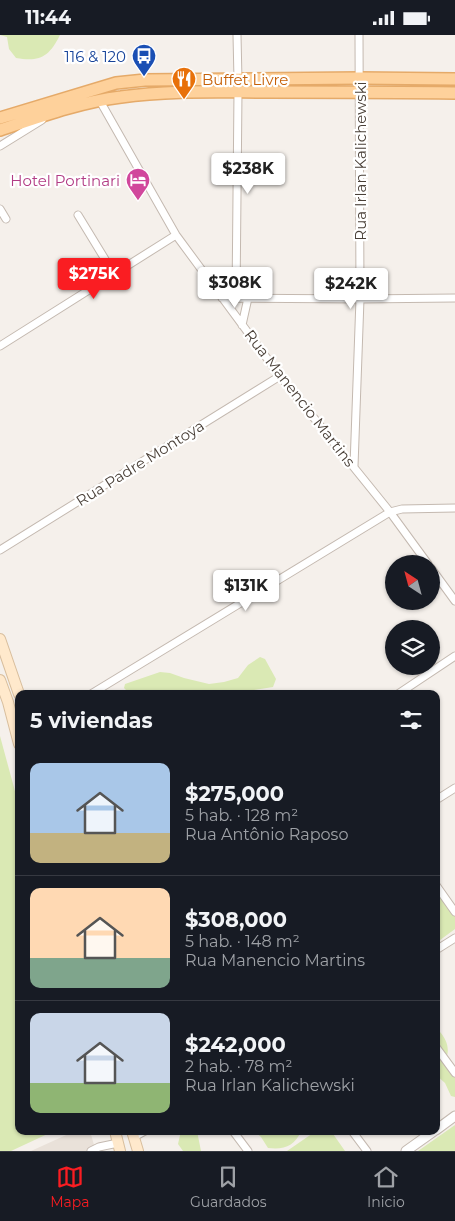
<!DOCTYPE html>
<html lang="es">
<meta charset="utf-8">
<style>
body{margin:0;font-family:Montserrat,sans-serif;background:#242831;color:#f1f3f6;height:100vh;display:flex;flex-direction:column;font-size:19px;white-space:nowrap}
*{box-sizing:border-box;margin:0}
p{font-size:16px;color:#9ea1a6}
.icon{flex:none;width:28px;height:28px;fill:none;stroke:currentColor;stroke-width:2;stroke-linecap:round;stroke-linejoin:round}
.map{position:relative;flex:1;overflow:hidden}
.details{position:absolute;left:15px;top:655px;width:425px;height:445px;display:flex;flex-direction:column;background:#171b24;border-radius:10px;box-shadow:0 1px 4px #0004}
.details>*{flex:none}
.needle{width:32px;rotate:324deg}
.tools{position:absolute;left:385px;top:520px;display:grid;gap:10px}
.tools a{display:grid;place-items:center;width:55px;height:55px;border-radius:50%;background:#171b24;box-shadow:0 1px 4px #0004;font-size:25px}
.price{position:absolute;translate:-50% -42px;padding:0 11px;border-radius:5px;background:#fff;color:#222;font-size:16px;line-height:32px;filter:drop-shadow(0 1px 2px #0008)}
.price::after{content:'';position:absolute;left:50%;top:30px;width:15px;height:11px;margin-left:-8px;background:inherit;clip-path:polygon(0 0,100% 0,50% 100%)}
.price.current{background:#fa1d22;color:#fff}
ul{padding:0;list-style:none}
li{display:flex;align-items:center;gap:15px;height:125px;padding:0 15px}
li+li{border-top:1px solid #363941}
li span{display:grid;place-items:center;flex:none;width:140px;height:100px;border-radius:10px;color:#555}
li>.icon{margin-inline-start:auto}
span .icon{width:60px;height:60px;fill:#fffc;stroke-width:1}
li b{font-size:21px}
h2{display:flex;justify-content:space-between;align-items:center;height:60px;padding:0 15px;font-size:21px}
.status{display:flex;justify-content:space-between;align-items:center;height:35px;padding:0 25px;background:#171b24;direction:ltr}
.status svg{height:14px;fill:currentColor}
.menu{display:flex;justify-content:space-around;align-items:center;height:70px;border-top:1px solid #363941;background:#171b24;font-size:14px;color:#9ea1a6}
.menu a{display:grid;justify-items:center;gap:2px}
.menu .current{color:#fa1d22}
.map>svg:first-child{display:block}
.residential{fill:#e9e1d9}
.green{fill:#dae9b4}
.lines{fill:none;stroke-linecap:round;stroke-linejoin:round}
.minor-casing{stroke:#c4b9b0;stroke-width:9}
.tertiary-casing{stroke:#c4b9b0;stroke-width:11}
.secondary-casing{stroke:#d8be9d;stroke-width:12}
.primary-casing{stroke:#e5aa69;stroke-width:14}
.minor{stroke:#fff;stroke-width:7}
.tertiary{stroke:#fff;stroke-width:9}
.secondary{stroke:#ffe9cc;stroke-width:10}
.primary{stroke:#fed19b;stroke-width:11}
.labels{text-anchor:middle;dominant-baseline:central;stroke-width:4.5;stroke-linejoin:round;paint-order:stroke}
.transit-label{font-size:15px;fill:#164399;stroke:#fff;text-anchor:end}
.food-label{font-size:15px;fill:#c56008;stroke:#fff;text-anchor:start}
.street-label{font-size:15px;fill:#4a4038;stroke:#fff}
.hotel-label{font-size:15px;fill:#b23c85;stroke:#fff;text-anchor:end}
</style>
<div class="status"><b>11:44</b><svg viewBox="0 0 49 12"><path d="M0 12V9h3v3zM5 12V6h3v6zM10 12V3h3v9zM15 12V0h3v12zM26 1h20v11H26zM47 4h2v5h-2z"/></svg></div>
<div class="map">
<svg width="455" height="1116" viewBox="0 0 455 1116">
<rect width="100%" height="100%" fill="#f5f0eb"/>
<path class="residential" d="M 75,1096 L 90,1096 L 94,1110 L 97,1116 L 31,1116 Z"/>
<path class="green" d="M 0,0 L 60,0 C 49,22 40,27 16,23 L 9,14 L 7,2 Z
M 260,622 L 265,624 L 276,644 L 273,652 L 254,655 L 251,659 L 137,659 L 136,656 L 127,656 L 124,653 L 125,649 L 160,637 L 170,638 L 184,643 L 209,649 L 224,647 L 238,643 L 248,630 Z
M 0,701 L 19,771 L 19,1096 L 54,1096 L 11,1116 L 0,1116 Z
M 436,854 L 455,881 L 455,894 L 436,908 Z
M 436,997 L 440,997 C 447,1005 450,1014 446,1024 L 455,1035 L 455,1062 L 451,1061 L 445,1048 L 436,1040 Z
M 455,1090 L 455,1116 L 418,1116 Z
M 181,1096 L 197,1096 L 201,1116 L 183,1116 L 178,1109 Z
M 254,1096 L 301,1096 C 295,1111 284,1115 268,1113 L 261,1102 Z
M 316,1096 L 331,1096 L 345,1116 L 287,1116 Z"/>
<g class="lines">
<defs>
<path id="minor" d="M 237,0 L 238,45
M 100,66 L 176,200 L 280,341 L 390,477 L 428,529
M 0,111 L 42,85
M 0,174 L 6,184
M 78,180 L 114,239
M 222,263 L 360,264 L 455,263
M 236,263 L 238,57
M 242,290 L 248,263
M 0,311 L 176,200
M 354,431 L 360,264 L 359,0
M 0,515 L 280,341
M 431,533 L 455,566
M 91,659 L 390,477 L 402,474 L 455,473
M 398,659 L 455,621
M 436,765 L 455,753
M 436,850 L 455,877
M 436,915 L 455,903
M 436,1012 L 455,1038
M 233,1096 L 248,1116
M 352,1096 L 367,1116
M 134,1102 L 145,1096
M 91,1116 L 99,1112 L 118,1108"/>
<path id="tertiary" d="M 436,1095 L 455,1081
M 406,1116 L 434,1096"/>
<path id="secondary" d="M 0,604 L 19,659
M 0,645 L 8,667 L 19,709
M 115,1096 L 120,1116
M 132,1096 L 138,1116"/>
<path id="primary" d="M 0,83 L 116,48 L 145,45 L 360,43 L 455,44
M 0,95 C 39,82 80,67 121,62 C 169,55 220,57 269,57 C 331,57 393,57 455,58"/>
</defs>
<use href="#minor" class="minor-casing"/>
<use href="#tertiary" class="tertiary-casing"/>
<use href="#secondary" class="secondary-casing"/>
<use href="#primary" class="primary-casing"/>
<use href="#minor" class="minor"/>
<use href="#tertiary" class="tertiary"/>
<use href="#secondary" class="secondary"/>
<use href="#primary" class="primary"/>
</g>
<defs>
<symbol id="bus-pin" viewBox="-11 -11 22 30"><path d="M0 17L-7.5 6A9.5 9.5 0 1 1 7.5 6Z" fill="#1a4fb4" stroke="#fff"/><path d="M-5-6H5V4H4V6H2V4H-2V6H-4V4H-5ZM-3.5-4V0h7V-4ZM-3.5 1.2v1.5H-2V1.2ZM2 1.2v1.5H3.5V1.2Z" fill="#fff"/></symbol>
<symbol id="restaurant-pin" viewBox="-11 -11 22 30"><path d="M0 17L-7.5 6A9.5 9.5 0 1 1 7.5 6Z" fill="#e8710a" stroke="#fff"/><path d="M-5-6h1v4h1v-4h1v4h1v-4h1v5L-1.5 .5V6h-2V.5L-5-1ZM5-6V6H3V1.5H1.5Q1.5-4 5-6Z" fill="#fff"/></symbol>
<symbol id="hotel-pin" viewBox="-11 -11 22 30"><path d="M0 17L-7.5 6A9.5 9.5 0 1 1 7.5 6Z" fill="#d1479c" stroke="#fff"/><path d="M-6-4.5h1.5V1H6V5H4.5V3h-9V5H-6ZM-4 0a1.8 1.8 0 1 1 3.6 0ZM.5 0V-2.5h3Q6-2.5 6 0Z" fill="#fff"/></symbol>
</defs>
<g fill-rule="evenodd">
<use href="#bus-pin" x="130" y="7" width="28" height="38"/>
<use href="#restaurant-pin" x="170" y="30" width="28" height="38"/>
<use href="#hotel-pin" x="124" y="131" width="28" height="38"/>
</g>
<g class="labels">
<g class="transit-label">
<text x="126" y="21">116 &amp; 120</text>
</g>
<g class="food-label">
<text x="202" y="44">Buffet Livre</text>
</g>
<g class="street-label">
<text transform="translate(360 126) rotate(-90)">Rua Irlan Kalichewski</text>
<text transform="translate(300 363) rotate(52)">Rua Manencio Martins</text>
<text transform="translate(140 428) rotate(-32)">Rua Padre Montoya</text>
</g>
<g class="hotel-label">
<text x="120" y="145">Hotel Portinari</text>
</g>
</g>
</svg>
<div class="tools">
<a><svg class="needle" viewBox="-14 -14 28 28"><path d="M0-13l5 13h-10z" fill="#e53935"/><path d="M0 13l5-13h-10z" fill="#9ea1a6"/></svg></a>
<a><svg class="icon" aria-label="layers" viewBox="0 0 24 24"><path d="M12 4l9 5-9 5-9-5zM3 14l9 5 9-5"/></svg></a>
</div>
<b class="price" style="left:248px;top:160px">$238K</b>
<b class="price current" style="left:94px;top:265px">$275K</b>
<b class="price" style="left:235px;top:274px">$308K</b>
<b class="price" style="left:351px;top:275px">$242K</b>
<b class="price" style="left:246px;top:577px">$131K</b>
<section class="details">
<h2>5 viviendas<svg class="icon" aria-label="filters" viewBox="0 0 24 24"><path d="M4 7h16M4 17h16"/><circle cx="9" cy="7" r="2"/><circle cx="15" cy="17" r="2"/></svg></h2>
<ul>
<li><span style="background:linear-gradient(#a9c7e8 70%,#c2b280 0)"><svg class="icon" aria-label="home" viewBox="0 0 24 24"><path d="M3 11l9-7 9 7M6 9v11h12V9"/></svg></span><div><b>$275,000</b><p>5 hab. · 128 m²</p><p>Rua Antônio Raposo</p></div></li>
<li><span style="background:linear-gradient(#ffd9b3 70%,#7fa58c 0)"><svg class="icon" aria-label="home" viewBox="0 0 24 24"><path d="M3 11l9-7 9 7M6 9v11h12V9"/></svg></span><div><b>$308,000</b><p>5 hab. · 148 m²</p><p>Rua Manencio Martins</p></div></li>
<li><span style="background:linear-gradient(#c9d6e8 70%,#8fb573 0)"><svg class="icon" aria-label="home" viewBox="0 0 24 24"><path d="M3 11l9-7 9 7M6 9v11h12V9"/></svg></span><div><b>$242,000</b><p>2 hab. · 78 m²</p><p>Rua Irlan Kalichewski</p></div></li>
</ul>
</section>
</div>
<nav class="menu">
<a class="current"><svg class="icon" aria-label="map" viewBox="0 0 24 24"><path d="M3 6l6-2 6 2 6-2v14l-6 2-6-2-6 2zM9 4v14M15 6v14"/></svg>Mapa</a>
<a><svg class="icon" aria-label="saved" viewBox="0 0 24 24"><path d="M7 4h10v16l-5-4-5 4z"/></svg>Guardados</a>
<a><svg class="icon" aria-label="home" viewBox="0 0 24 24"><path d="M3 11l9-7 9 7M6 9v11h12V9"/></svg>Inicio</a>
</nav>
